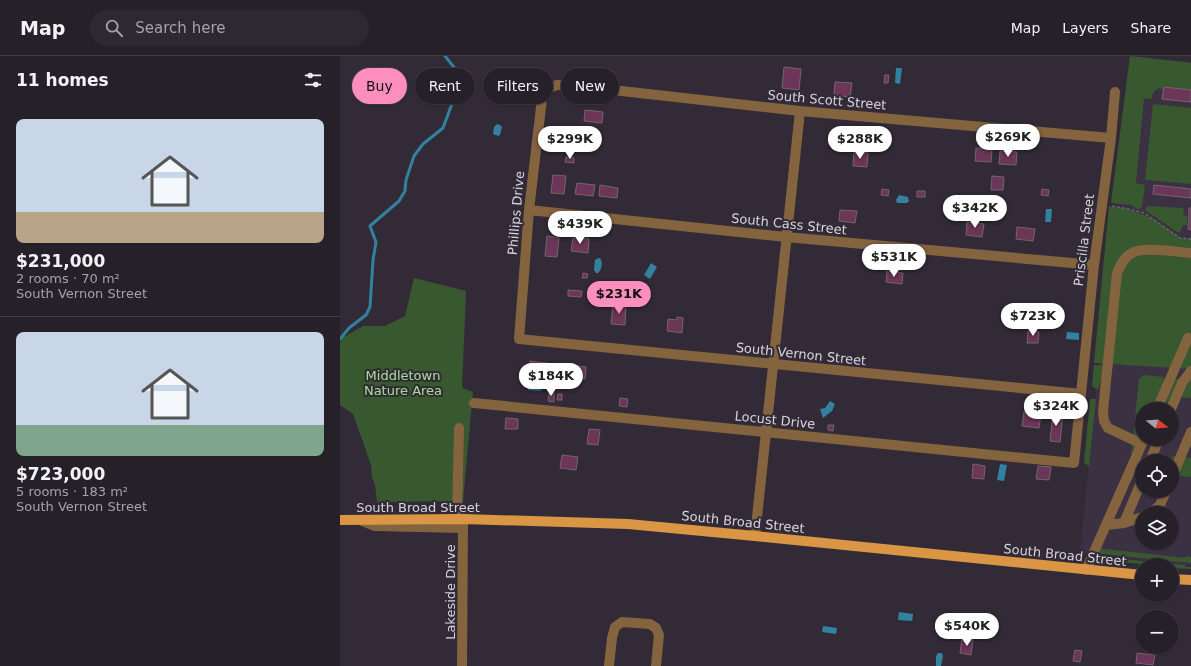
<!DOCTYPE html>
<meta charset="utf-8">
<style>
body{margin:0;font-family:"DejaVu Sans",sans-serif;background:#2e2831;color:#f1f3f6;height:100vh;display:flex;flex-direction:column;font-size:15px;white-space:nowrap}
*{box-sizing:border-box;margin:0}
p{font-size:13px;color:#a4a3a8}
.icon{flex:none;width:22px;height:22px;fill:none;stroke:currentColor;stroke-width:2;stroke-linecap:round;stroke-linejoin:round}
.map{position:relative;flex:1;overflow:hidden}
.sheet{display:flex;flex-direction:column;background:#262029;width:340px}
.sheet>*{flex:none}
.banner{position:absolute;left:12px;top:12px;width:380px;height:36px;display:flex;gap:8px}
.needle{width:26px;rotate:107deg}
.buttons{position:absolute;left:795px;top:346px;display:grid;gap:8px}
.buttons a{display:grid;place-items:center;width:44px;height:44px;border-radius:50%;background:#262029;box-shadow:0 1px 3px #0004,0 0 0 1px #423e46;font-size:20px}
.price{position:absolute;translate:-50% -34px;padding:0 9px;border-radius:14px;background:#fff;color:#222;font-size:13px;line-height:26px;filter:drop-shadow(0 1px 2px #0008)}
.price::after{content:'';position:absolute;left:50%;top:24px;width:12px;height:9px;margin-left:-6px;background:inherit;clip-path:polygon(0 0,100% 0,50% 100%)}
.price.on{background:#fe8ebd;color:#111}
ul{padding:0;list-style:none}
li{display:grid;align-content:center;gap:8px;height:212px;padding:0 16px}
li+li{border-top:1px solid #423e46}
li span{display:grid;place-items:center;height:124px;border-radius:8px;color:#555}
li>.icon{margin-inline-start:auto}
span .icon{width:72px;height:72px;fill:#fffc;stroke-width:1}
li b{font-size:17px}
h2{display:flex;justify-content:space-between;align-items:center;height:48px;padding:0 16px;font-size:17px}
.pill{padding:0 14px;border-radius:18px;background:#262029;box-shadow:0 1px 3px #0004,0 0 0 1px #423e46;font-size:14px;line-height:36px}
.pill.on{background:#fe8ebd;color:#111}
header{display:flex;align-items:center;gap:24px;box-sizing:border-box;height:56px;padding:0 20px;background:#262029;border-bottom:1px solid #423e46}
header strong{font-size:19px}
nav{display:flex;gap:22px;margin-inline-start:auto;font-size:14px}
.search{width:280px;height:36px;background:#2e2831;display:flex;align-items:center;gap:10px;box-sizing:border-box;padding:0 14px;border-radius:22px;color:#a4a3a8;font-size:15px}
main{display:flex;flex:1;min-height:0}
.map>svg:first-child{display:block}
.built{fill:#3c3143;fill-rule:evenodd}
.green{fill:#38582f}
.water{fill:#32819f}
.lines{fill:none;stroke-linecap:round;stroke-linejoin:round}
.stream{stroke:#32819f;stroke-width:3}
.building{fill:#6c3658;stroke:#74646d}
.path{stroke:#68626c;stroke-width:1.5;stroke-dasharray:3 2;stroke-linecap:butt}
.minor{stroke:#84633f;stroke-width:10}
.major{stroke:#da9644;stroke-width:10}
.labels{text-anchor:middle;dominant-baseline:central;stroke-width:4;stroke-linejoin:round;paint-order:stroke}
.street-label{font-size:13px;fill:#d8d3db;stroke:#322b37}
.park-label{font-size:13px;fill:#a4e094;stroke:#322b37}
</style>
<header>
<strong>Map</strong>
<div class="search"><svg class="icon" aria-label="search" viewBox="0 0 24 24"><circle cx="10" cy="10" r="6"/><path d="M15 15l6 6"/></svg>Search here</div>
<nav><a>Map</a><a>Layers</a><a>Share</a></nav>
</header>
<main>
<section class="sheet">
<h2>11 homes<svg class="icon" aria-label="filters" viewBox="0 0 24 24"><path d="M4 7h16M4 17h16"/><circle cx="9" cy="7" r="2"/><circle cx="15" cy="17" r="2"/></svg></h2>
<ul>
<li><span style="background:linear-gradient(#c9d6e8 75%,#b9a48a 0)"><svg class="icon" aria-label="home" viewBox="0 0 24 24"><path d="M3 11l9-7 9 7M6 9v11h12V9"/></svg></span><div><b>$231,000</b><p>2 rooms · 70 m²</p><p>South Vernon Street</p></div></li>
<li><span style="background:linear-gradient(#c9d6e8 75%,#7fa58c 0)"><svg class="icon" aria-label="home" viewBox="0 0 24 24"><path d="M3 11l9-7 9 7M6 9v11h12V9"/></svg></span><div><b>$723,000</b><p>5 rooms · 183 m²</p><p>South Vernon Street</p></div></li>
</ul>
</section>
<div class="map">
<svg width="851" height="610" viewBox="0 0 851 610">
<rect width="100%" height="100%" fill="#322b37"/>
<path class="built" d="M 790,0 L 851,6 L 851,510 L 740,497 ZM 802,353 L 832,353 L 832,383 L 802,383 ZM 802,405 L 832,405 L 832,435 L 802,435 ZM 802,457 L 832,457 L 832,487 L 802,487 Z"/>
<path class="green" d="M 790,0 L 851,7 L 851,34 L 824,31 L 823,34 L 819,32 C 814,35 812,37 812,43 L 804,42 L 796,127 L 805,129 L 802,150 L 800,153 L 797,153 L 791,149 L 771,147 Z
M 813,48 L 851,52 L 851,128 L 805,124 Z
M 769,150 L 785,152 L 812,162 L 840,182 L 851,183 L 851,313 L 754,307 Z
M 807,150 L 844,152 L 843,159 L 847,160 L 847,169 L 842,170 L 840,176 L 837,176 L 805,154 Z
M 74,222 L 126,235 L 122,332 L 133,336 L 123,445 L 37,446 L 35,429 L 32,421 L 31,409 L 13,358 L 0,349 L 0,287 L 2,282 L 23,270 L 45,270 L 65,260 Z
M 754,309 L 774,310 L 761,323 L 758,334 L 752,330 Z
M 804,319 L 823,321 L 824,323 L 822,345 L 813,353 L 805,352 L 802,353 L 802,373 L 800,394 L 802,395 L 801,406 L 802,407 L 802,415 L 792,414 L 790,411 L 799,323 Z
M 828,322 L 851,324 L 851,342 L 838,341 L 831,347 L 826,346 Z
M 750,343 L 756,343 L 749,410 L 744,407 Z
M 832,400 L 851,402 L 851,421 L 832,419 Z
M 756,492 L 845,502 L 846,500 L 851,501 L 851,507 L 752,497 Z
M 753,500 L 845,509 L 845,511 L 851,511 L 851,513 L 832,512 L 832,509 L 808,509 L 755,503 Z"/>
<path class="water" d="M 556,12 L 562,12 L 560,28 L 555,27 Z
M 157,68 L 160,69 L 162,71 L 160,79 L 158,80 L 153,78 L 154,71 Z
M221 86a5 5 0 1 1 10 0a5 5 0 1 1-10 0Z
M 559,139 L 568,141 L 569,145 L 567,147 L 557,147 L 556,144 Z
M 706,153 L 712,153 L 711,166 L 705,166 Z
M 260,202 C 263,206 262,214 258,217 L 256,217 L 254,214 L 255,204 L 256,203 Z
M 311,207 L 317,211 L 310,223 L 304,219 Z
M 727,276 L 739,277 L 739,284 L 726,283 Z
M 189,327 L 200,328 L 202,330 L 201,334 L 200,335 L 188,334 L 187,332 L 187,328 Z
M 490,345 L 495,348 L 492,355 L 483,362 L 480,353 L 485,352 Z
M 660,408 L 667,409 L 664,425 L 657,424 Z
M 559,556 L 573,558 L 572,565 L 558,564 Z
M 483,570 L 497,572 L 496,578 L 482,576 Z
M 598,597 L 602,597 L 603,600 L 601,610 L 596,610 L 596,600 Z"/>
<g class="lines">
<path class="stream" d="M 0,283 L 9,272 L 26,259 L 30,251 L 33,204 L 36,186 L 30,170 L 59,145 L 65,135 L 66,124 L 74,100 L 83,88 L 103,72 L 113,45 L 117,15 L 105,0"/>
</g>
<path class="building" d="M 444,11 L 461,13 L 459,34 L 442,32 Z
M 545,19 L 549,19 L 548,27 L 544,27 Z
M 495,26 L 512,27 L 510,41 L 494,39 Z
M 824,31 L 851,34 L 851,46 L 822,43 Z
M 245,54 L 263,56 L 262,67 L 244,65 Z
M 233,76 L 236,77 L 236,81 L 232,81 Z
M 636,92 L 652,94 L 651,106 L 635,105 Z
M 660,95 L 677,96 L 676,109 L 659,108 Z
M 514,96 L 528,97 L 527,111 L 513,110 Z
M 226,101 L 234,102 L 234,107 L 225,106 Z
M 213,119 L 226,120 L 224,138 L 211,137 Z
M 652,120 L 664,121 L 663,134 L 651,134 Z
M 237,127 L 255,129 L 253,140 L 235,138 Z
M 260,129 L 278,132 L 277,142 L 259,140 Z
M 814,129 L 851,133 L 851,142 L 813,138 Z
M 542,133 L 549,134 L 548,140 L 541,139 Z
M 702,133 L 709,134 L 708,140 L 701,139 Z
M 577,135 L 585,135 L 585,141 L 577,141 Z
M 849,152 L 851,152 L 851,174 L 848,173 Z
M 500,154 L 517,155 L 515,167 L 499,165 Z
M 627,166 L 644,168 L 642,181 L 626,179 Z
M 677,171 L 695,173 L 693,185 L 676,183 Z
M 207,180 L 219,182 L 217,201 L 205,200 Z
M 233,182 L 249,183 L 248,197 L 231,195 Z
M 547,215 L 563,217 L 562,228 L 546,226 Z
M 243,217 L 248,218 L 247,222 L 242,222 Z
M 249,233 L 254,233 L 253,240 L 249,239 Z
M 228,234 L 242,235 L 241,241 L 228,240 Z
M 273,248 L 286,249 L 285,269 L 271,268 Z
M 703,253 L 714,254 L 712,266 L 702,265 Z
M 337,261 L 343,262 L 342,277 L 327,275 L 328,263 L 337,264 Z
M 688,275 L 699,276 L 698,287 L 687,287 Z
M 190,305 L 214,308 L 212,326 L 204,325 L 204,320 L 189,319 Z
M 228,309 L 246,311 L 245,323 L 227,321 Z
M 209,337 L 214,337 L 214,346 L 208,345 Z
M 218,338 L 222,338 L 222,344 L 217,344 Z
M 280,342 L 288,343 L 287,351 L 279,350 Z
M 707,348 L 712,348 L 711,354 L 706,354 Z
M 684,356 L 701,358 L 699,372 L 682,370 Z
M 713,356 L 723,357 L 720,386 L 710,385 Z
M 166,362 L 178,363 L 178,373 L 165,373 Z
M 488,369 L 494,369 L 493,375 L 488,374 Z
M 249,373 L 260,374 L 258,389 L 247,388 Z
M 222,399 L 238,401 L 236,414 L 220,412 Z
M 633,408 L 645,410 L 644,423 L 632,422 Z
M 698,410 L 711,411 L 709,424 L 696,423 Z
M 622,583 L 633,584 L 631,599 L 620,597 Z
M 735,594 L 742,595 L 740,606 L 733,605 Z
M 797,597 L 815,599 L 813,609 L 796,607 Z"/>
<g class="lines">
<path class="path" d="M 772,150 L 789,153 L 804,157 L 840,182 L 851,183"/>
<path class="minor" d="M 189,154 L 446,181 L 754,209
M 741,338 L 179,283 L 189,154 L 203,34 L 217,29 L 228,29 L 460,55 L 771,82
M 134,347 L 734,407 L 754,209 L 771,82 L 775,36
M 817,353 L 848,282 L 851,283
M 831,353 L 842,327 L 851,315
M 802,388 L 768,372 L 764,365 L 763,355 L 777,217 C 780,210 784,201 792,197 C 803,190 837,196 851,197
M 810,405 L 819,383
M 832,421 L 851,376
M 811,457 L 820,449 L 826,435
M 117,463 L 119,372
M 20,464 L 35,470 L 123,472
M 784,467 L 802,424
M 767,469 L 784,467 L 802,461
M 415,480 L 460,55
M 746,514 L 804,383
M 122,610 L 123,463
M 269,610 L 272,582 L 275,571 L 282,566 L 310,568 L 316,572 L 319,579 L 316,610"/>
<path class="major" d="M 0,464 L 123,463 L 288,468 L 415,480 L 802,519
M 832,523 L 851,524"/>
</g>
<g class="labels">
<g class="street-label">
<text transform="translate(487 44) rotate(5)">South Scott Street</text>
<text transform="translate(176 157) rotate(-85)">Phillips Drive</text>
<text transform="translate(449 168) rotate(6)">South Cass Street</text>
<text transform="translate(744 184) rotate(-83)">Priscilla Street</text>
<text transform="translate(461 298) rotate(6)">South Vernon Street</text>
<text transform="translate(435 364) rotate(6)">Locust Drive</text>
<text x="78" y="451">South Broad Street</text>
<text transform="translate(403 466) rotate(6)">South Broad Street</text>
<text transform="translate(725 499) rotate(6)">South Broad Street</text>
<text transform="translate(110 536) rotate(-90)">Lakeside Drive</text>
</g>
<g class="park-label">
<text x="63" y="319">Middletown<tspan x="63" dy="15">Nature Area</tspan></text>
</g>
</g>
</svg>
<div class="buttons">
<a><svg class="needle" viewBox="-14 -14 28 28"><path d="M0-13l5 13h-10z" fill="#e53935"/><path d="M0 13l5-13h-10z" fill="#a4a3a8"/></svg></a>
<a><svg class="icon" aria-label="locate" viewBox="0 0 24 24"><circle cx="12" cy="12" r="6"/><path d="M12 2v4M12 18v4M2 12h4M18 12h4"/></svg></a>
<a><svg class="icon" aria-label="layers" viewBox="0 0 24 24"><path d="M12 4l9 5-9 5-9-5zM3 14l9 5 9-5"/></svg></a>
<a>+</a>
<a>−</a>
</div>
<b class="price" style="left:668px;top:102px">$269K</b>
<b class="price" style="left:230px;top:104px">$299K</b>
<b class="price" style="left:520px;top:104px">$288K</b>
<b class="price" style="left:635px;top:173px">$342K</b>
<b class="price" style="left:240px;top:189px">$439K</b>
<b class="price" style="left:554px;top:222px">$531K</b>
<b class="price on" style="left:279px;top:259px">$231K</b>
<b class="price" style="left:693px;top:281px">$723K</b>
<b class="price" style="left:211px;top:341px">$184K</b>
<b class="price" style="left:716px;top:371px">$324K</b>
<b class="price" style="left:627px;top:591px">$540K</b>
<div class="banner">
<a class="pill on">Buy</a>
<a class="pill">Rent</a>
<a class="pill">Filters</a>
<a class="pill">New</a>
</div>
</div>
</main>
